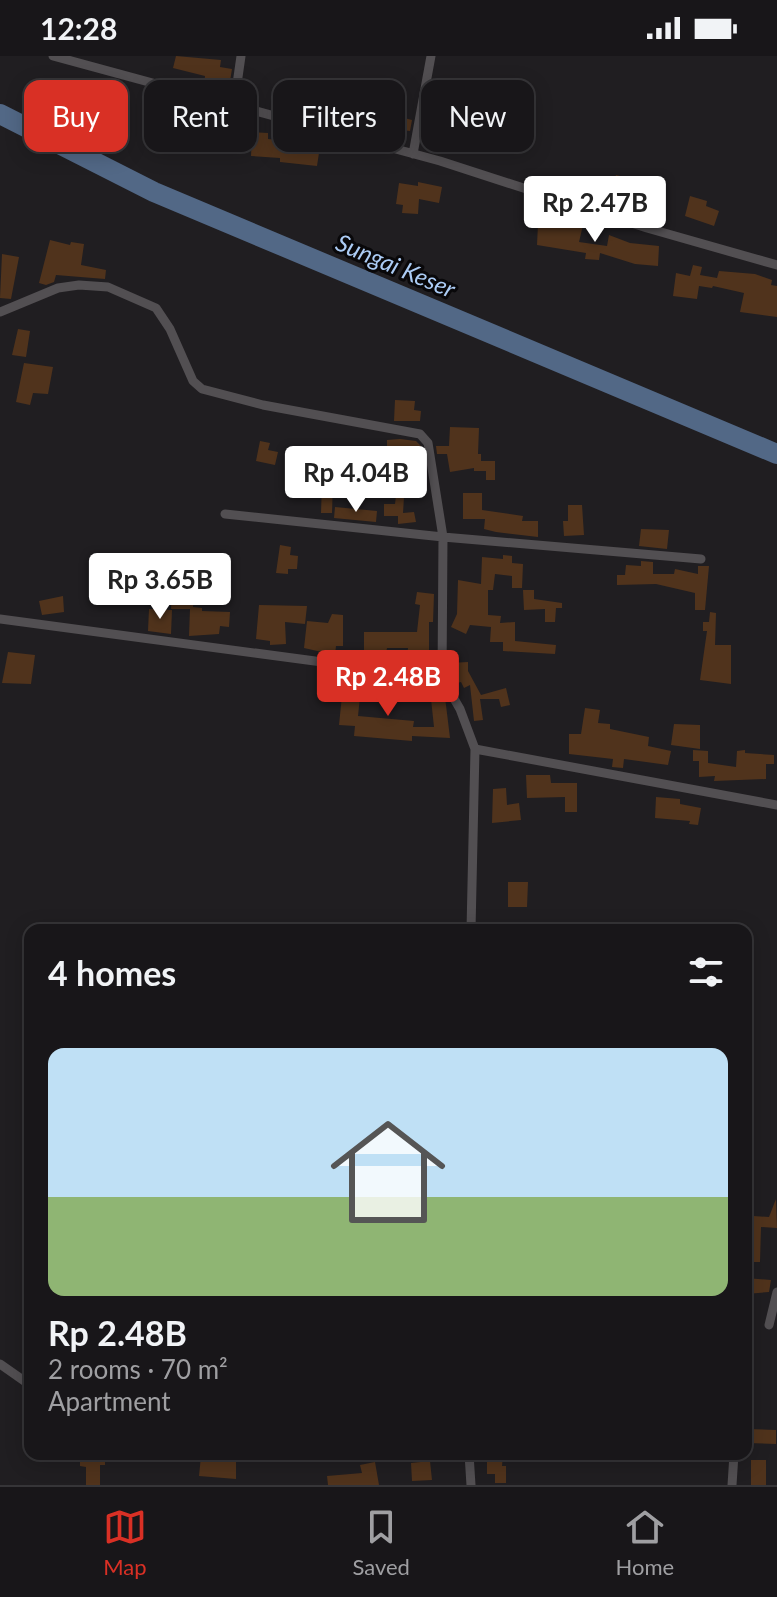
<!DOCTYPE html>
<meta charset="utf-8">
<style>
body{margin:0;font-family:Lato,sans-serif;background:#211f22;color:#f1f3f6;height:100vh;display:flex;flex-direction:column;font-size:30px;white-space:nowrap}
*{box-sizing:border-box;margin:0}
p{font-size:26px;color:#9f9fa2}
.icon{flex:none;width:44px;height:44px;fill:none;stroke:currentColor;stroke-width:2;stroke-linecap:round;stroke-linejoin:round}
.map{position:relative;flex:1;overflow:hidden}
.side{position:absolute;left:24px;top:868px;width:728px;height:536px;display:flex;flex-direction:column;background:#181619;border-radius:16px;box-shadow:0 4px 20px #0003,0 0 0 2px #363538}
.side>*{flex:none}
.banner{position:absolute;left:24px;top:24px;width:730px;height:72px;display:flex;gap:16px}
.price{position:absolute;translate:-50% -68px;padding:0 18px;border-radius:8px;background:#fff;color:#222;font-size:26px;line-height:52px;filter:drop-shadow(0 2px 4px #0008)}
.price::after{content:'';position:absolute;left:50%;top:48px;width:24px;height:18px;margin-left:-12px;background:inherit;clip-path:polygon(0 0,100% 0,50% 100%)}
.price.active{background:#d93025;color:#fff}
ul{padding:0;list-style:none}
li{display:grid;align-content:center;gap:16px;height:424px;padding:0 24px}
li+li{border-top:2px solid #363538}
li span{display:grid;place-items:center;height:248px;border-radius:16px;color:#555}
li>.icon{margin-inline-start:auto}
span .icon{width:144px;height:144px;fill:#fffc;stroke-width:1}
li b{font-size:34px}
h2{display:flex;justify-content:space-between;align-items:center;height:96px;padding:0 24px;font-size:34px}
.chip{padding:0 28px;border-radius:16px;background:#181619;box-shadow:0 4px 20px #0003,0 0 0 2px #363538;font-size:28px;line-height:72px}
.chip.active{background:#d93025;color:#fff}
.status{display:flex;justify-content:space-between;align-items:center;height:56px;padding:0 40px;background:#181619;direction:ltr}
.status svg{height:22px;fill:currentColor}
.dock{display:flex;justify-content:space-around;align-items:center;height:112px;border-top:2px solid #363538;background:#181619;font-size:22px;color:#9f9fa2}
.dock a{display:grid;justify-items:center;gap:4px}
.dock .active{color:#d93025}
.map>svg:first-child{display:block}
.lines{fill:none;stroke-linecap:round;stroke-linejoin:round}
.river{stroke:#526886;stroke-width:20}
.building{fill:#50331c}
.minor{stroke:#524f52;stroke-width:9}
.labels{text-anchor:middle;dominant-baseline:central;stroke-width:6;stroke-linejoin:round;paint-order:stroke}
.water-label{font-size:24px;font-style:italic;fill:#acccf5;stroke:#09080a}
</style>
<div class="status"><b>12:28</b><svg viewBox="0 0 49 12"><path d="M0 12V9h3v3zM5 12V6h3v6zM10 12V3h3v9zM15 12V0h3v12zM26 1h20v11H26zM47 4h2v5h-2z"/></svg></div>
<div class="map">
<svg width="777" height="1429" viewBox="0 0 777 1429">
<rect width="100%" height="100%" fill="#201e21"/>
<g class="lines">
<path class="river" d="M 0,58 L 154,136 L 777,398"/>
</g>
<path class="building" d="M 176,0 L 221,4 L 220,11 L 232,13 L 230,25 L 218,23 L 217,32 L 204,30 L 205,20 L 173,12 Z
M 343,41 L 385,48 L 385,44 L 397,45 L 396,60 L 412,64 L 410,75 L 402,74 L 399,86 L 368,77 L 370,67 L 340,63 Z
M 215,64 L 228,66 L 222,95 L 210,93 Z
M 252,76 L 268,77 L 268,83 L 301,87 L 300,94 L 319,97 L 317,110 L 280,106 L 280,102 L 251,100 Z
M 616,119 L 644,126 L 640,152 L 631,151 L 632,145 L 608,140 Z
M 418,126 L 442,131 L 439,147 L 419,143 L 418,158 L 402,157 L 403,149 L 396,148 L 399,127 L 418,130 Z
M 690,140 L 707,145 L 706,150 L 719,155 L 714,170 L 685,160 Z
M 560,163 L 583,169 L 579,186 L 607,190 L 609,179 L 630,187 L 659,190 L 658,210 L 635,208 L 600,197 L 599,204 L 585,203 L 586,197 L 537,189 L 538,168 L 558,168 Z
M 50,184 L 70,189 L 71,186 L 84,188 L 81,209 L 106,214 L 105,223 L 56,219 L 54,226 L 46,229 L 39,227 Z
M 2,198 L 19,201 L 11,243 L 0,242 Z
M 693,209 L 702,211 L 700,219 L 717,222 L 719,215 L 755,218 L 772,224 L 771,229 L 777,230 L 777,261 L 740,256 L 744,237 L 713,230 L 712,232 L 699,230 L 697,243 L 673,240 L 676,217 L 690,220 Z
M 18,273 L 30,275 L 26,301 L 12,299 Z
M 24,307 L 53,311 L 48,338 L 33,337 L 30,349 L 16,346 Z
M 395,344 L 415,345 L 414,354 L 421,355 L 420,365 L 394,365 Z
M 450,371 L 479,372 L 478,398 L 481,398 L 481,405 L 495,405 L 495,424 L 486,424 L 486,415 L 474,415 L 474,412 L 450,416 L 447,398 L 437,398 L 436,390 L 449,390 Z
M 400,383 L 416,385 L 421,390 L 423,402 L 387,401 L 387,384 Z
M 260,385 L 270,387 L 268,394 L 278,396 L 275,409 L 256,405 Z
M 316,405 L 330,407 L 329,417 L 341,417 L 341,426 L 333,427 L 332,457 L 321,457 L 322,427 L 315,427 Z
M 353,408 L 383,409 L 382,430 L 359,431 L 358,418 L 353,418 Z
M 463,437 L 482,437 L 482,454 L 523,460 L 522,465 L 538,465 L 538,481 L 496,476 L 484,473 L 485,463 L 463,463 Z
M 396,440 L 404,441 L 403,457 L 414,456 L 416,466 L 398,468 L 398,460 L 384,460 L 384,448 L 395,448 Z
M 568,449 L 582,449 L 584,479 L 564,480 L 563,465 L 568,465 Z
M 335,451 L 377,455 L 376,466 L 334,462 Z
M 641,473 L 669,474 L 667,493 L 639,490 Z
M 280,489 L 291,491 L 290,499 L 298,500 L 297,513 L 288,513 L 288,518 L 276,517 Z
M 503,499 L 512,500 L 512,507 L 523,508 L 522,532 L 512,532 L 512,520 L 495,518 L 493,534 L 488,534 L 488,559 L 501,560 L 500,567 L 515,566 L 515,585 L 556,589 L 555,598 L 503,595 L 503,586 L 490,586 L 491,571 L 470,569 L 466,578 L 451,571 L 457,558 L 458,524 L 481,528 L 482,501 L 503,503 Z
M 641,505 L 653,506 L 653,518 L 674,518 L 675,513 L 698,518 L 698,510 L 709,510 L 705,554 L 695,554 L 695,537 L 656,528 L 617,529 L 617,519 L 625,519 L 626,509 L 641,510 Z
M 172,534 L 194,535 L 193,551 L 202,552 L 202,555 L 230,556 L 229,571 L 220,570 L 219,578 L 189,580 L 190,553 L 171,553 Z
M 523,534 L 534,534 L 534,543 L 562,547 L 562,552 L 556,552 L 555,566 L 545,566 L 545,553 L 524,554 Z
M 417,536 L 434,538 L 433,566 L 429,566 L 429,604 L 407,601 L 408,592 L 387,592 L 386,597 L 364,597 L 364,576 L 417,576 L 420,549 L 415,548 Z
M 63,540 L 64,556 L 42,559 L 39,545 Z
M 259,549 L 307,550 L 305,568 L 285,566 L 286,588 L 270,589 L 270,585 L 256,583 Z
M 149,553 L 172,554 L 171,578 L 148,575 Z
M 710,556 L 716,557 L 715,589 L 731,589 L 731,628 L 700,624 L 707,575 L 703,575 L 703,566 L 709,566 Z
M 332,558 L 343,559 L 343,590 L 336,590 L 335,599 L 304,592 L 307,565 L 328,567 Z
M 8,596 L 35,599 L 31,628 L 2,627 Z
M 468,606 L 468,615 L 481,639 L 506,632 L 510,649 L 501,651 L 499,643 L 480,643 L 483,664 L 474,665 L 470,629 L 464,632 L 461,626 L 454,628 L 450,620 L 450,607 Z
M 344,620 L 362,622 L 358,660 L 414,665 L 413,671 L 434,671 L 431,643 L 445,641 L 450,682 L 412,680 L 412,685 L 354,680 L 355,670 L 339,669 Z
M 585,652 L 600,654 L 598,667 L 610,668 L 610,673 L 649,681 L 648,690 L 671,695 L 668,709 L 624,703 L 623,712 L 612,711 L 613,703 L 569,698 L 569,678 L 581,678 Z
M 674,668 L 700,669 L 700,693 L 671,689 Z
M 693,694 L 708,695 L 708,707 L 736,711 L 737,695 L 745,694 L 745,697 L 774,699 L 774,708 L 766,708 L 766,723 L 714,725 L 715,720 L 699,721 L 699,705 L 693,705 Z
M 526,719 L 550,719 L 551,727 L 577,727 L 577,756 L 565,756 L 565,741 L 527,742 Z
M 506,732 L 507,749 L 519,747 L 521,764 L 492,767 L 493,733 Z
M 656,741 L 680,743 L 680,748 L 701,752 L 698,769 L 689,768 L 690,765 L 655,762 Z
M 508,826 L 528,826 L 527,851 L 508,851 Z
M 776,1143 L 777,1172 L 761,1171 L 760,1206 L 752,1206 L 753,1160 L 769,1161 Z
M 746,1222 L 771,1224 L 769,1236 L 746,1238 Z
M 747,1373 L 776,1374 L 776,1388 L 747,1387 Z
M 80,1398 L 105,1398 L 105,1409 L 100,1409 L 100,1429 L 86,1429 L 86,1411 L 80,1410 Z
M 223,1398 L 236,1398 L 236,1423 L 199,1420 L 201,1400 L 223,1403 Z
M 487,1398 L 503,1398 L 502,1410 L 506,1410 L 506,1427 L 495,1427 L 495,1418 L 487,1418 Z
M 751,1404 L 766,1404 L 766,1429 L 751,1429 Z
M 430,1405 L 432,1424 L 412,1425 L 411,1407 Z
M 375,1406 L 379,1429 L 328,1429 L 327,1420 L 362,1417 L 360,1409 Z"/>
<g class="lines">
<path class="minor" d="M 53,0 L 440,105 L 647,172 L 777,209
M 234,49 L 241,0
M 413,98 L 431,0
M 0,256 L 58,232 L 79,229 L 108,231 L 156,252 L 170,273 L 193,325 L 202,333 L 263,349 L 420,378 L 428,387 L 443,481 L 225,458
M 0,563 L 442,622 L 460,653 L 475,693 L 777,749
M 442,622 L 443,481 L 701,503
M 471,874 L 475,693
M 769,1269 L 777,1236
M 0,1308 L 30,1329
M 469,1398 L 471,1429
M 732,1429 L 734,1398"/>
</g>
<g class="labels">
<g class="water-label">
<text transform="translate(396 209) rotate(23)">Sungai Keser</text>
</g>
</g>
</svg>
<b class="price" style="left:595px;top:188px">Rp 2.47B</b>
<b class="price" style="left:356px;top:458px">Rp 4.04B</b>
<b class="price" style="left:160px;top:565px">Rp 3.65B</b>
<b class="price active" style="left:388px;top:662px">Rp 2.48B</b>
<div class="banner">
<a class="chip active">Buy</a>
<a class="chip">Rent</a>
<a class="chip">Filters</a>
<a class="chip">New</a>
</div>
<section class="side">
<h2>4 homes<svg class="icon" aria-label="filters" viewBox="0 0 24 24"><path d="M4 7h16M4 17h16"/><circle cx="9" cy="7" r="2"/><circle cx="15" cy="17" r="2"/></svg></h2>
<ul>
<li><span style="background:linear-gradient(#bfe0f5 60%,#8fb573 0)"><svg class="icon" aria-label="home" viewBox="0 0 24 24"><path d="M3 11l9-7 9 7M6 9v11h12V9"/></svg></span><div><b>Rp 2.48B</b><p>2 rooms · 70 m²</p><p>Apartment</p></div></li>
</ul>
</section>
</div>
<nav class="dock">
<a class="active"><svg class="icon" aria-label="map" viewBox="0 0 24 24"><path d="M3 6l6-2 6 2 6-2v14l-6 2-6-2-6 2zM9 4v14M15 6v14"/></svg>Map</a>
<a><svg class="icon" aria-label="saved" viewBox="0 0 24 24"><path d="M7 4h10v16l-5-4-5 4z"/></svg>Saved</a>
<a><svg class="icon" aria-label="home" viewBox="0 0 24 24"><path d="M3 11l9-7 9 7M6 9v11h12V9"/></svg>Home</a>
</nav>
